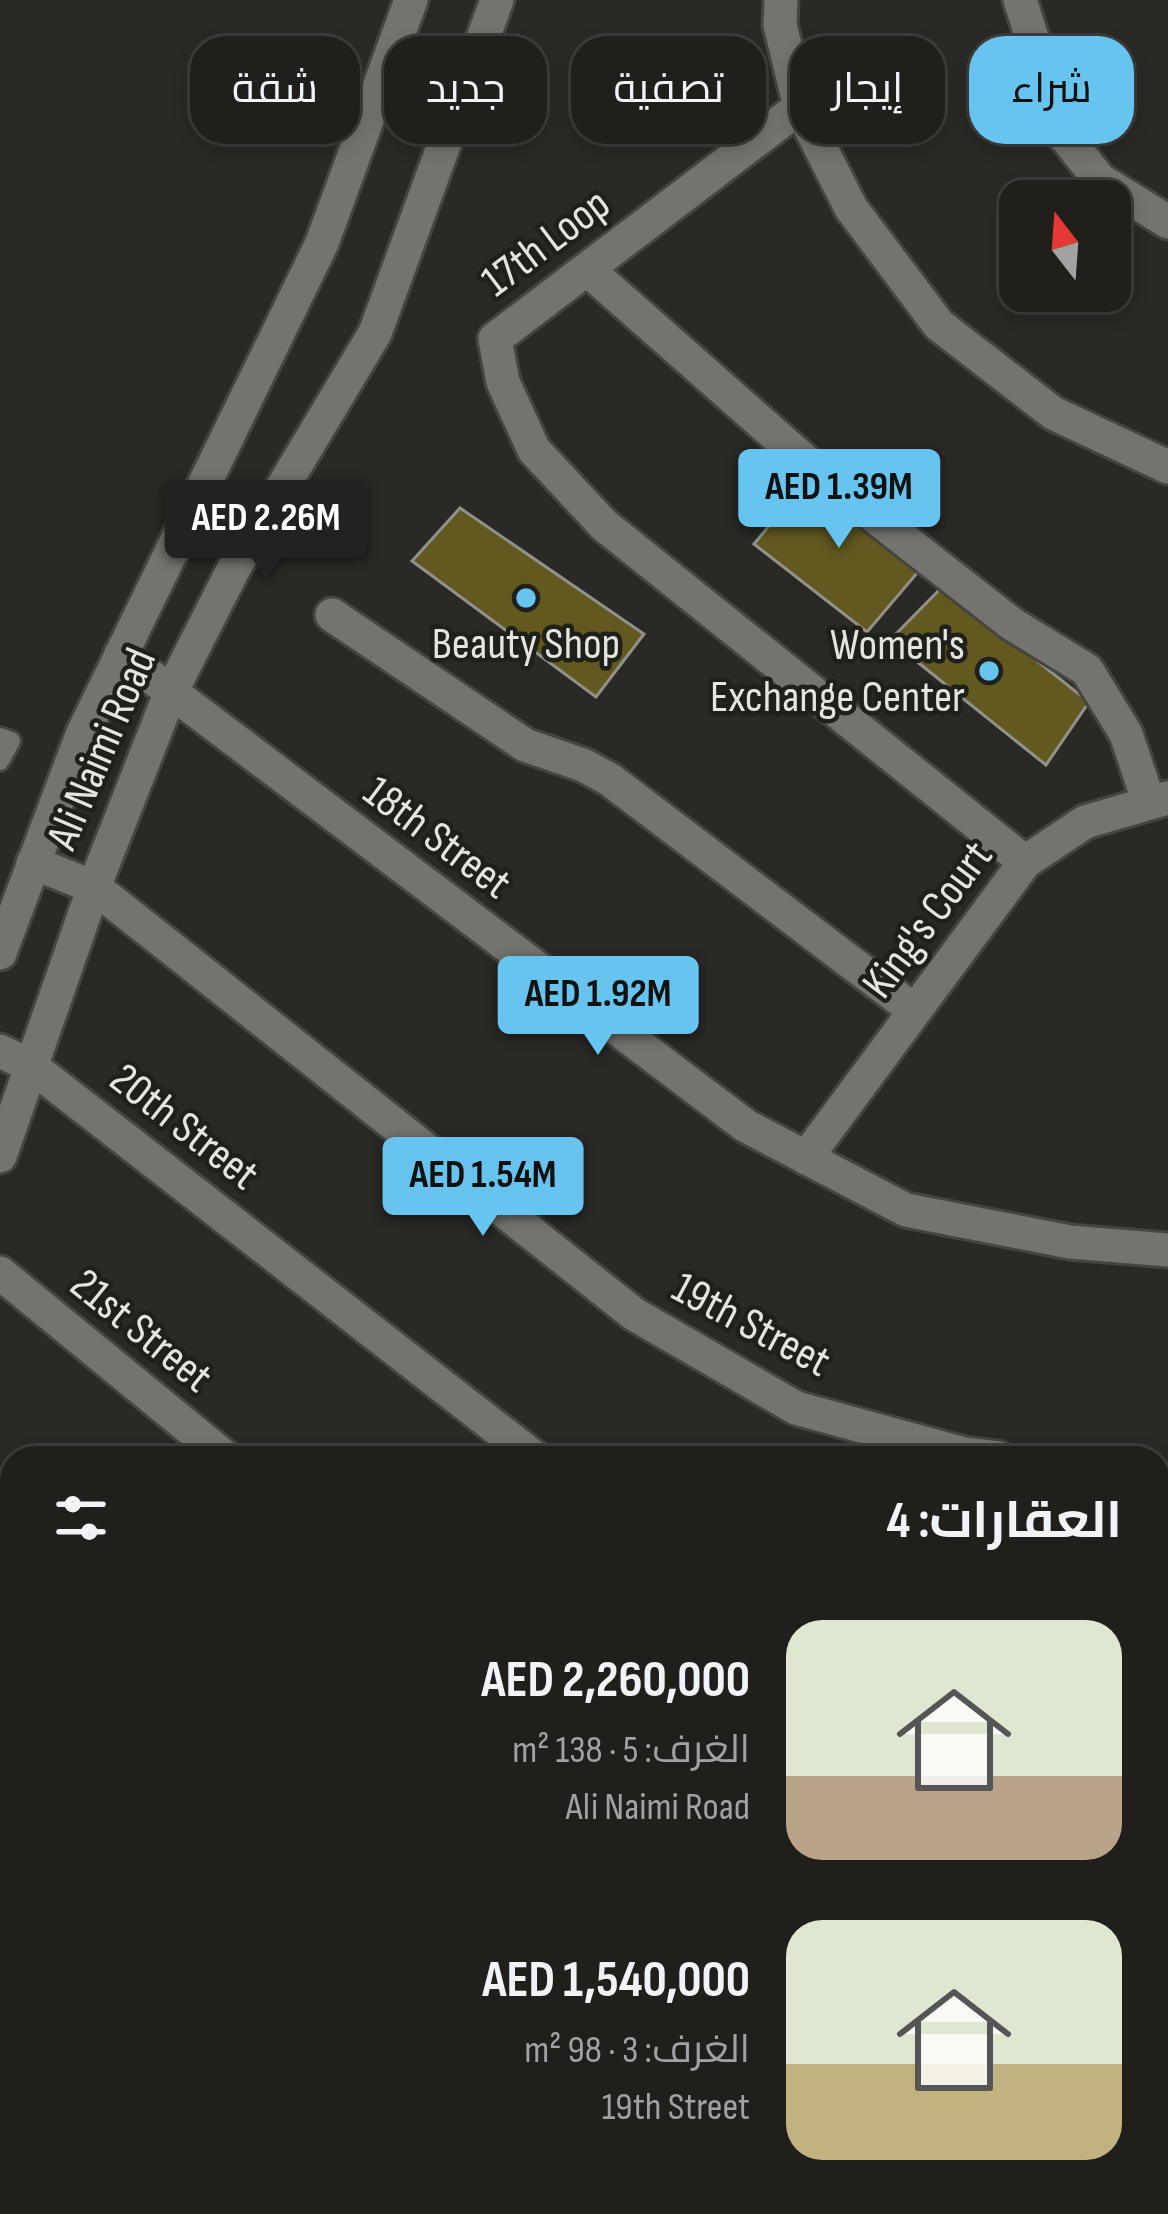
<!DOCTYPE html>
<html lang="ar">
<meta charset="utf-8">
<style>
body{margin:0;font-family:"Sofia Sans Condensed",Cairo,sans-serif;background:#282725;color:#f1f3f6;direction:rtl;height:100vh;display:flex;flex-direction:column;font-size:45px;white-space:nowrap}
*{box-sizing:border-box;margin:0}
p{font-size:39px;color:#a2a2a3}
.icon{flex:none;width:66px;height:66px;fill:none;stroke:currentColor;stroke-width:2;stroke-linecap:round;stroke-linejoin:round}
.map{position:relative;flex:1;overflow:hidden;direction:ltr}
.details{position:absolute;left:0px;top:1446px;width:1170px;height:768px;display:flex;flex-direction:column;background:#201f1c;border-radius:36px 36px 0 0;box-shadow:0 6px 18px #0003,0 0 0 3px #3d3d3b;direction:rtl}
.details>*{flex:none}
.top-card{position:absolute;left:36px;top:36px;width:1098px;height:108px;direction:rtl;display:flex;gap:24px}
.needle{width:78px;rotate:343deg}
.controls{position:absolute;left:999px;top:180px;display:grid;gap:24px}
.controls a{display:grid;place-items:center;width:132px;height:132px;border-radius:24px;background:#201f1c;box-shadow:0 6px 18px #0003,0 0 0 3px #3d3d3b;font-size:60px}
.price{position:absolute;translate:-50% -102px;padding:0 27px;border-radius:12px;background:#66c4ef;color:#111;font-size:39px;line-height:78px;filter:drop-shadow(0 3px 6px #0008)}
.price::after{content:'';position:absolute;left:50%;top:72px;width:36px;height:27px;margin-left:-18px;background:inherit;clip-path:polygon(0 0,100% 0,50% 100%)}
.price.current{background:#222;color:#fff}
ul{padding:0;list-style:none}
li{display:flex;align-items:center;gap:36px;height:300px;padding:0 48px}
li span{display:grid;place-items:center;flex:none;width:336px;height:240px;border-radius:36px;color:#555}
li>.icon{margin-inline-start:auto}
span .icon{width:144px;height:144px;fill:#fffc;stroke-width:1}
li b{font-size:51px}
h2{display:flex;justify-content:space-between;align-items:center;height:144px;padding:0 48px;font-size:51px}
.tag{padding:0 42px;border-radius:36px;background:#201f1c;box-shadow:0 6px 18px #0003,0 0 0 3px #3d3d3b;font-size:42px;line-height:108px}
.tag.current{background:#66c4ef;color:#111}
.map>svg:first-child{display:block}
.grass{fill:url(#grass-tufts)}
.building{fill:#61591f;stroke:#91918b;stroke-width:3}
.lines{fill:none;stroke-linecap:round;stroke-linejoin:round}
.service-casing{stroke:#454441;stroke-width:24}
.minor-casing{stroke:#454441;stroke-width:39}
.secondary-casing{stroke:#454441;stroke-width:39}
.service{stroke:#74736e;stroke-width:18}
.minor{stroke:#74736e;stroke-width:33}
.secondary{stroke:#74736e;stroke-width:33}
.poi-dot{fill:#66c4ef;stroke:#20201b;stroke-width:4.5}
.labels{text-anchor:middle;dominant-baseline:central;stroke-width:9;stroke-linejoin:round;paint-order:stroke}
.street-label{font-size:45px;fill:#e5e4e1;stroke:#20201b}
.poi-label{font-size:45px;fill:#e5e4e1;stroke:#20201b}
</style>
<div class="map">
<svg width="1168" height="2214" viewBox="0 0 1168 2214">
<defs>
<pattern id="grass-tufts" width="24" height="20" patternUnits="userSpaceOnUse" patternTransform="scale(3)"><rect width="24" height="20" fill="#47421a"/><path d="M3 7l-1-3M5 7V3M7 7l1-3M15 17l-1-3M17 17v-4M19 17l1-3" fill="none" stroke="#615d3b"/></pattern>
</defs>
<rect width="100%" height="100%" fill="#2a2925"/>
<path class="grass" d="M 0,1930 L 12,1936 L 12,2202 L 445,2202 L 464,2214 L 0,2214 Z"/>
<path class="building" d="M 815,470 L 886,526 L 918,572 L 867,632 L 754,544 Z
M 460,508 L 644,634 L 596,697 L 412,561 Z
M 943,586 L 1089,702 L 1046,765 L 890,640 Z"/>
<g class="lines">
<defs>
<path id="service" d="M 0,737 L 11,741 L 0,761
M 0,1968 L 12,1963
M 0,2197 L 12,2189
M 313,2202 L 333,2214"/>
<path id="minor" d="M 781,0 L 780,25 L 800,107 L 851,208 L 939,325 L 1053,413 L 1168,467
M 1020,0 L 1063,134 L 1100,180 L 1168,222
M 800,107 L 495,339 L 503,382 L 534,450 L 604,525 L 1025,862
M 587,269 L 815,470 L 1012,624 L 1087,670 L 1126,734 L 1149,803
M 332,615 L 525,745 L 583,765 L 609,779 L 915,1011
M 121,654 L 746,1126 L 906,1210 L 1070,1242 L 1168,1250
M 33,863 L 94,887 L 634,1314 L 796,1408 L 964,1454 L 998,1458
M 0,1051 L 31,1066 L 535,1458
M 806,1158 L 1025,862 L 1085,822 L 1167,798
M 0,1273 L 226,1458
M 1158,1479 L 1168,1480
M 0,1517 L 12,1525
M 1158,1674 L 1168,1659
M 0,1762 L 12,1769
M 1158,1932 L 1168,1941
M 1158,1987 L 1168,1976
M 745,2202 L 766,2214
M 1110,2202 L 1125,2214
M 791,2214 L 791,2202"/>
<path id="secondary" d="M 0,953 L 82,735 L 322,243 L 411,0
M 0,1156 L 94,887 L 170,694 L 233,570 L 375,333 L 497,0
M 0,1833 L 12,1841
M 0,1882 L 12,1890
M 526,2202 L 546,2214
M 637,2202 L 658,2214"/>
</defs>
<use href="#service" class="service-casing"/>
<use href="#minor" class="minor-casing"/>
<use href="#secondary" class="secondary-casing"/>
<use href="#service" class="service"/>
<use href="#minor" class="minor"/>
<use href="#secondary" class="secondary"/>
</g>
<g class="poi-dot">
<circle cx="526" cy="598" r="12"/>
<circle cx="989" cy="671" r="12"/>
</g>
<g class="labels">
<g class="street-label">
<text transform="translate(546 243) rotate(-37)">17th Loop</text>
<text transform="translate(102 749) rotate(-67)">Ali Naimi Road</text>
<text transform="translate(437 838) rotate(37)">18th Street</text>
<text transform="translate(928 920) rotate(-53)">King's Court</text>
<text transform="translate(184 1127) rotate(38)">20th Street</text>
<text transform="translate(751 1325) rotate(28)">19th Street</text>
<text transform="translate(141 1331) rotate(39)">21st Street</text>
</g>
<g class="poi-label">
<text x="526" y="644">Beauty Shop</text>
<text x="965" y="645" text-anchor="end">Women's<tspan x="965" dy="52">Exchange Center</tspan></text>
</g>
</g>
</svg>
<div class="controls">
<a><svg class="needle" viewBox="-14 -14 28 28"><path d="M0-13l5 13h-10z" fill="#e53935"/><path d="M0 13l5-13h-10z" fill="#a2a2a3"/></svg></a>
</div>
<b class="price" style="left:839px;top:551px">AED 1.39M</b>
<b class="price current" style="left:266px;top:582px">AED 2.26M</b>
<b class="price" style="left:598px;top:1058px">AED 1.92M</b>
<b class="price" style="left:483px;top:1239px">AED 1.54M</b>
<div class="top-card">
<a class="tag current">شراء</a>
<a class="tag">إيجار</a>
<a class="tag">تصفية</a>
<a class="tag">جديد</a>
<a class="tag">شقة</a>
</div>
<section class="details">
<h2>العقارات: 4<svg class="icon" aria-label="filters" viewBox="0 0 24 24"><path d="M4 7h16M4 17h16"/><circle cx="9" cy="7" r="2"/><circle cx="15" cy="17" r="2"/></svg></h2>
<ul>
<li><span style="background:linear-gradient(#dfe7d0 65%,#b9a48a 0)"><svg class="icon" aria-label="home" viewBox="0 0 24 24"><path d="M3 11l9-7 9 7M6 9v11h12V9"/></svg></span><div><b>AED 2,260,000</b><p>الغرف: 5 · 138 m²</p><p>Ali Naimi Road</p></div></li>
<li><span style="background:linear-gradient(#dfe7d0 60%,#c2b280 0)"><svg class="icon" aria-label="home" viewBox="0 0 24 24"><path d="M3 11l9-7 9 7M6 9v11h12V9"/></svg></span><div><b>AED 1,540,000</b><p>الغرف: 3 · 98 m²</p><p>19th Street</p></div></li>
</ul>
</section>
</div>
